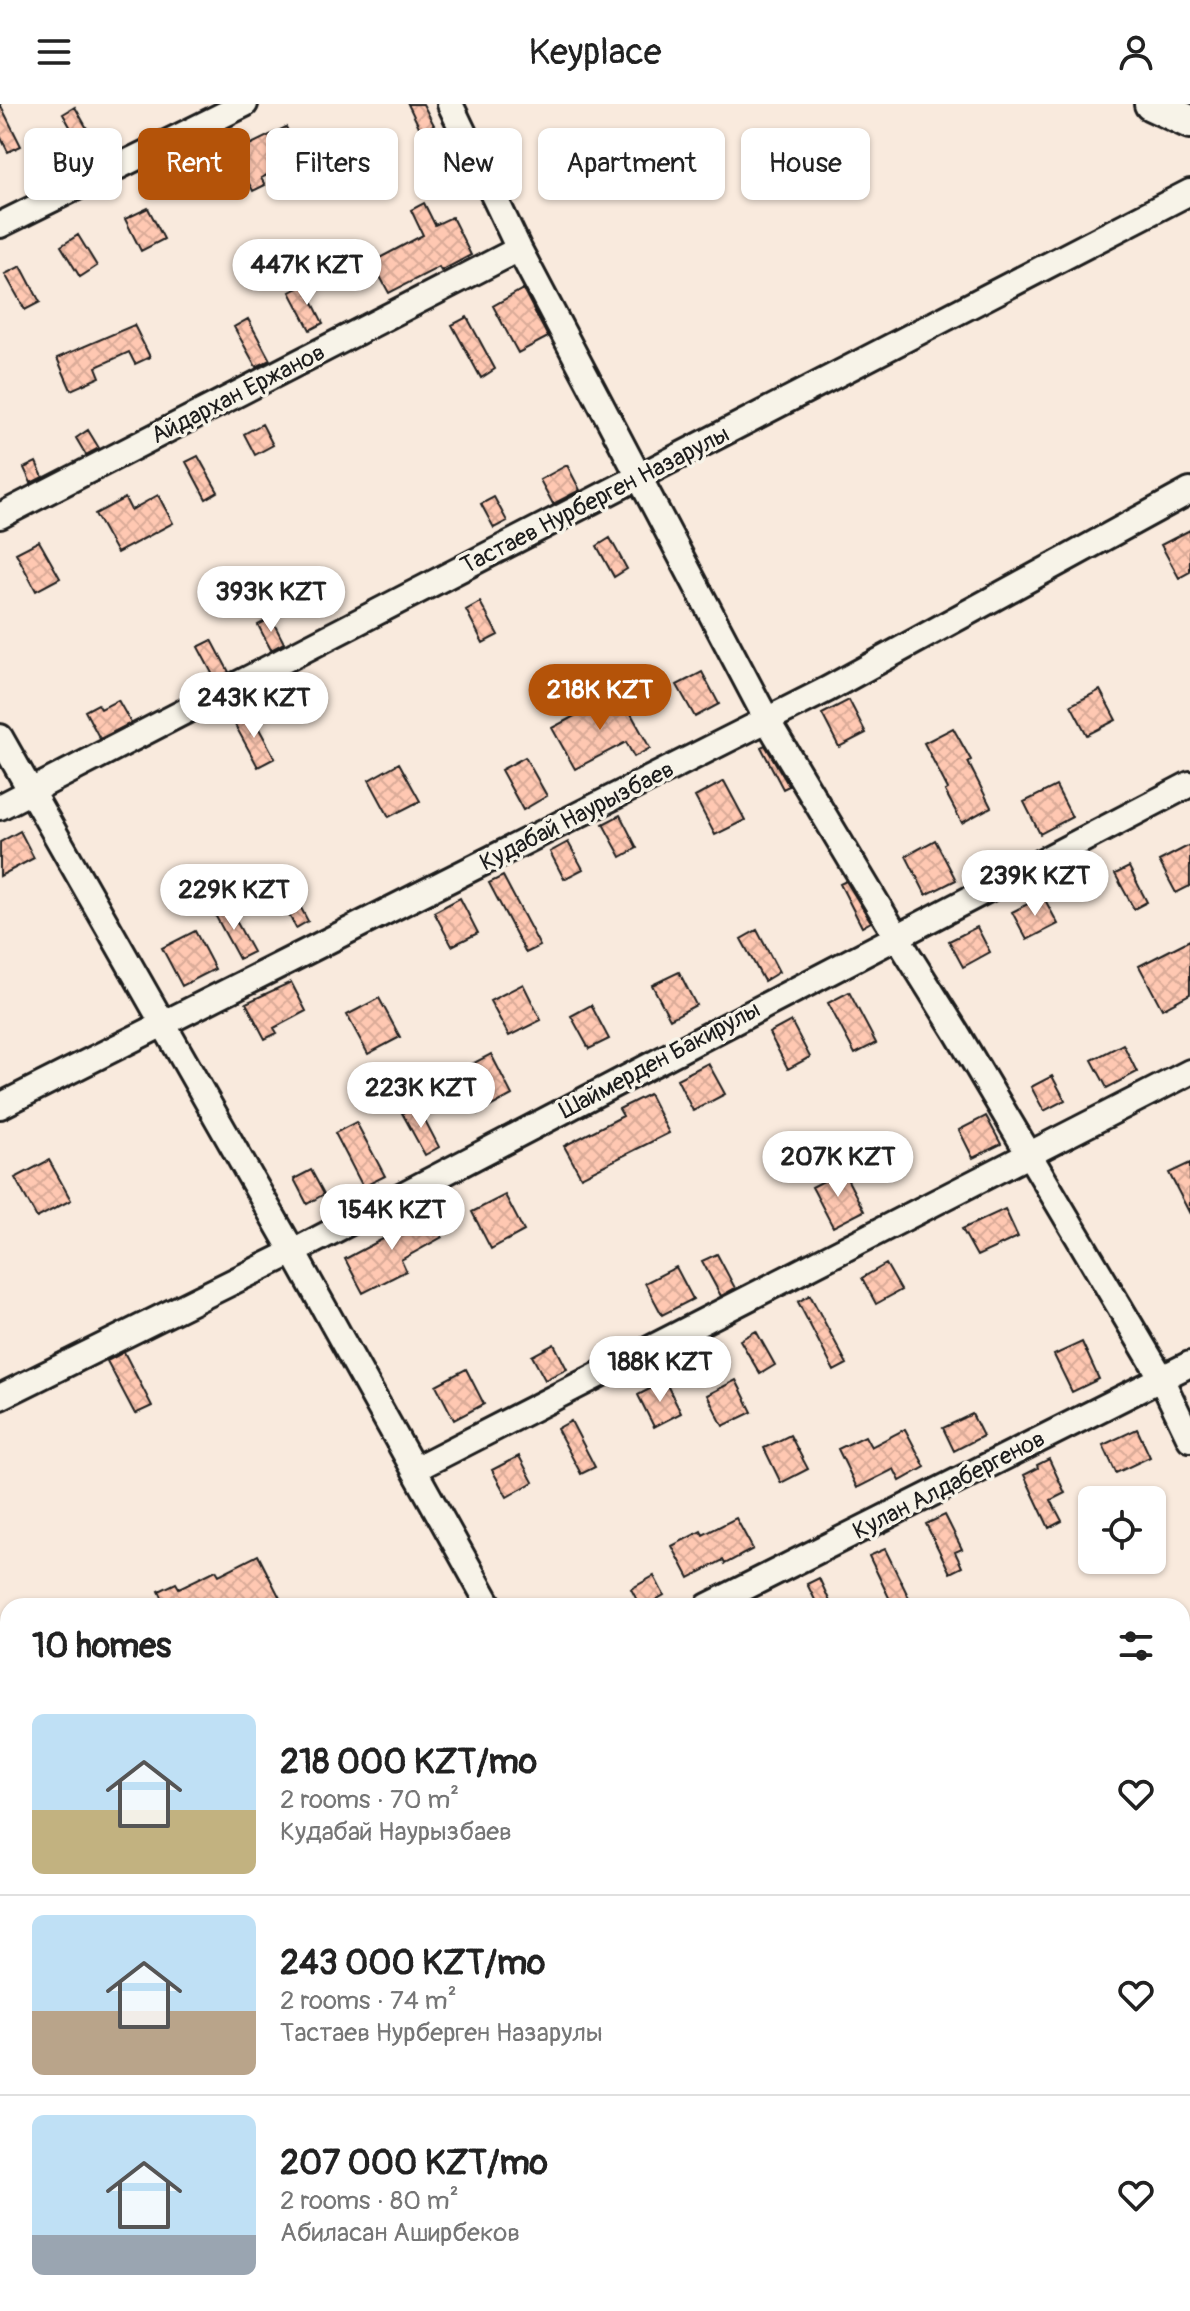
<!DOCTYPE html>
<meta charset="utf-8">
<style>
body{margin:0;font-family:Pangolin,sans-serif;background:#f6f6f6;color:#222;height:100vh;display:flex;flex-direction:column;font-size:30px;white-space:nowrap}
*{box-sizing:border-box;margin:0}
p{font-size:26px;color:#767676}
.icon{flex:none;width:44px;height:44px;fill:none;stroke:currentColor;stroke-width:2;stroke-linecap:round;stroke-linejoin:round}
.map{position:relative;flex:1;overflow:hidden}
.details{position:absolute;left:0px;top:1494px;width:1190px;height:714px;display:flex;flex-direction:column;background:#fff;border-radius:24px 24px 0 0;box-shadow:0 2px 6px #0004}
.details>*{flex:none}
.top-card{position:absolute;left:24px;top:24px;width:1142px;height:72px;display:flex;gap:16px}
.controls{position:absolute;left:1078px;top:1382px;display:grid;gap:16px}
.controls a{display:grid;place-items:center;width:88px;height:88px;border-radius:12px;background:#fff;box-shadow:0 2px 6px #0004;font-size:40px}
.price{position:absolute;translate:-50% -68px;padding:0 18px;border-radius:28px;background:#fff;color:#222;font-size:26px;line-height:52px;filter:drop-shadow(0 2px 4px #0008)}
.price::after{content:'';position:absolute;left:50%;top:48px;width:24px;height:18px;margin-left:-12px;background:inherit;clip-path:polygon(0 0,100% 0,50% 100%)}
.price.current{background:#b45309;color:#fff}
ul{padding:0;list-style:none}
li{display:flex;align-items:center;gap:24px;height:200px;padding:0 32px}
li+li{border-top:2px solid #e0e0e0}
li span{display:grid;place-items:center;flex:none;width:224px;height:160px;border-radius:12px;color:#555}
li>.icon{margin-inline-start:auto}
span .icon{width:96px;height:96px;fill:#fffc;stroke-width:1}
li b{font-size:34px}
h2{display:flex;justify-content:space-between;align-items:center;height:96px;padding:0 32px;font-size:34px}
.tag{padding:0 28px;border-radius:12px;background:#fff;box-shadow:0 2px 6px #0004;font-size:28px;line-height:72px}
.tag.current{background:#b45309;color:#fff}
header{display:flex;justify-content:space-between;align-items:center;height:104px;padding:0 32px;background:#fff;font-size:36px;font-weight:600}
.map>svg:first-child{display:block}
.building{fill:url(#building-cross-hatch);stroke:#1c1c1c;stroke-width:2}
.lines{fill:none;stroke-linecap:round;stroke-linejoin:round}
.minor-casing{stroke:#1c1c1c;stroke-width:30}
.major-casing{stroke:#1c1c1c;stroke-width:38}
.minor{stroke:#f7f3e8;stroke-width:24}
.major{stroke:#f7f3e8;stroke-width:32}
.labels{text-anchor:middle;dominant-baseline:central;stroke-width:7;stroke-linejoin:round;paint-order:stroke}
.street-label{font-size:24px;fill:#1c1c1c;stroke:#f7f3e8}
</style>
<header><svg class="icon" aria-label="menu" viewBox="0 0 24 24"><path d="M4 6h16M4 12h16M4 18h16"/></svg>Keyplace<svg class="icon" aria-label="person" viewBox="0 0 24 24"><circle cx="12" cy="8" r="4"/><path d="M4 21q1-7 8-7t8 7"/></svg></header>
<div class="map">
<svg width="1190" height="2207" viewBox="0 0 1190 2207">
<defs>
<pattern id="building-cross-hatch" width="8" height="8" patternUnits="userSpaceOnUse" patternTransform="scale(2)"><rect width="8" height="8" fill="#ffc8b2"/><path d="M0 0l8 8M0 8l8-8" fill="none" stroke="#daab98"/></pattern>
</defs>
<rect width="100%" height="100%" fill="#f9eadd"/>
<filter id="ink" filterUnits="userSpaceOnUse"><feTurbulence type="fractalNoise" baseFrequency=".0125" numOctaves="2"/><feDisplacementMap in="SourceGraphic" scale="16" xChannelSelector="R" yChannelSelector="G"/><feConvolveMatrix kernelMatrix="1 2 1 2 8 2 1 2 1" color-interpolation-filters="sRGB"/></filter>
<g filter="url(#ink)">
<path class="building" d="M 0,0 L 21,42 L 8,48 L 0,32 Z
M 408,0 L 423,0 L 434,21 L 421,27 Z
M 75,3 L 99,46 L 87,53 L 63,10 Z
M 286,23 L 302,54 L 261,74 L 265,81 L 253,87 L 233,49 Z
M 424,99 L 435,121 L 452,113 L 471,151 L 441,167 L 439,163 L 389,189 L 372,158 L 423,131 L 411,106 Z
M 148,104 L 164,135 L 141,147 L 125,115 Z
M 78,131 L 97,162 L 80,173 L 61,142 Z
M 21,162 L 40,198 L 25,206 L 5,170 Z
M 304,181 L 323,219 L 310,226 L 290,188 Z
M 523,185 L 548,233 L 518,249 L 493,202 Z
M 467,213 L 495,265 L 481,274 L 452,221 Z
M 248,215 L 270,256 L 256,263 L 234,223 Z
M 134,221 L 150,253 L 135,260 L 129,248 L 96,263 L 100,273 L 71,286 L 57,254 Z
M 262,320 L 273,341 L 255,351 L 244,330 Z
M 88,326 L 99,344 L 86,351 L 76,334 Z
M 198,352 L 218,388 L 206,395 L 186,358 Z
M 36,358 L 43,373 L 31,379 L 24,364 Z
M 567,361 L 580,386 L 553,400 L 540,376 Z
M 158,391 L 173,419 L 117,449 L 95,410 L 125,394 L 131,406 Z
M 494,393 L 507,417 L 494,424 L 481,400 Z
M 1190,426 L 1190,468 L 1179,474 L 1161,441 Z
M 610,434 L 627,465 L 614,473 L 597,442 Z
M 39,437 L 60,474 L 36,487 L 16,449 Z
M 480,498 L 498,531 L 483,539 L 466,506 Z
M 271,514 L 284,539 L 271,546 L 258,521 Z
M 212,536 L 229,568 L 215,575 L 198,543 Z
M 702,568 L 719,600 L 695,613 L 677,581 Z
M 1100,586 L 1116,616 L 1087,631 L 1071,601 Z
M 619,588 L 650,644 L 634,653 L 626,638 L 575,665 L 552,624 Z
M 118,596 L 131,619 L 100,635 L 85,607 L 98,600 L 101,605 Z
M 849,596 L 866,629 L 839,643 L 822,610 Z
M 251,610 L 275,654 L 258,663 L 234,619 Z
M 953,624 L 971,656 L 968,658 L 991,703 L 962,719 L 945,687 L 948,685 L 924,639 Z
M 765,641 L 789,682 L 783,685 L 761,643 Z
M 525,653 L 547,692 L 523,706 L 501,666 Z
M 399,659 L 420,697 L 389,713 L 369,676 Z
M 724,677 L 745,716 L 715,731 L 695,693 Z
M 1056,682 L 1072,713 L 1040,730 L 1024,698 Z
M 620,711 L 637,744 L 621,753 L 603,720 Z
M 20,727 L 34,754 L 0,772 L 0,738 Z
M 935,736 L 956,776 L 926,791 L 906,752 Z
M 568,738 L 583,765 L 564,775 L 550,748 Z
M 1190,741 L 1190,782 L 1176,789 L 1159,757 Z
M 1129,763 L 1147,798 L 1134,805 L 1115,770 Z
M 503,772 L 540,842 L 526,849 L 489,779 Z
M 846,777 L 871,818 L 862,823 L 840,780 Z
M 287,778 L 308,817 L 296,824 L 275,785 Z
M 1043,792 L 1058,820 L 1027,836 L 1012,808 Z
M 460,794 L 478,829 L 452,842 L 434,808 Z
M 228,802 L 253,848 L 239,855 L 214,809 Z
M 977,823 L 990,848 L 963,863 L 949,837 Z
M 757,826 L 779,868 L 764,877 L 741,835 Z
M 195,827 L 215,865 L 182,882 L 162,844 Z
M 1190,836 L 1190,890 L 1162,905 L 1139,862 Z
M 679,868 L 696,901 L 670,915 L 652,881 Z
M 291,878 L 306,907 L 274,924 L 277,929 L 265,935 L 246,899 Z
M 523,880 L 541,916 L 509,932 L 490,897 Z
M 849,888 L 876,939 L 855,950 L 828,899 Z
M 379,894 L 400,933 L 368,950 L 347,911 Z
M 591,901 L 609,935 L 589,945 L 571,912 Z
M 791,917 L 810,953 L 788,965 L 769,929 Z
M 1123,940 L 1137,968 L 1107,984 L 1092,956 Z
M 491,950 L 512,991 L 477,1010 L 455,969 Z
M 708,959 L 725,990 L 693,1007 L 677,975 Z
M 1052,972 L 1065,996 L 1044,1007 L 1031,983 Z
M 649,990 L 669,1029 L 581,1073 L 564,1042 L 623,1012 L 619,1005 Z
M 417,1001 L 439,1043 L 425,1051 L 402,1009 Z
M 986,1012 L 1001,1040 L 973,1054 L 959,1026 Z
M 356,1018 L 385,1072 L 363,1083 L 335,1029 Z
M 49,1056 L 71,1096 L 37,1114 L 15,1074 Z
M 1190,1059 L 1190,1110 L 1169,1069 Z
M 311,1066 L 324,1090 L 307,1100 L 294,1075 Z
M 843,1067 L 864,1107 L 833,1123 L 812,1083 Z
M 505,1091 L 524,1127 L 491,1145 L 472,1108 Z
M 1005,1105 L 1018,1133 L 977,1152 L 962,1125 Z
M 428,1106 L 442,1133 L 401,1156 L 406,1167 L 363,1189 L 345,1155 L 398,1127 L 396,1123 Z
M 717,1150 L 735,1184 L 721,1192 L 702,1157 Z
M 886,1160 L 901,1186 L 876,1200 L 862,1174 Z
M 676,1163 L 693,1195 L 662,1211 L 645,1179 Z
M 810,1191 L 847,1260 L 834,1267 L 798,1198 Z
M 756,1227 L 775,1261 L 760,1270 L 740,1236 Z
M 1082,1238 L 1099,1275 L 1072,1288 L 1054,1251 Z
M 554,1240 L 567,1265 L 545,1276 L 532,1252 Z
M 124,1248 L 152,1302 L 135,1310 L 107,1257 Z
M 466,1265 L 484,1300 L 454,1316 L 436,1281 Z
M 736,1276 L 752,1308 L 723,1322 L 707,1291 Z
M 665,1277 L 681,1309 L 654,1323 L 638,1291 Z
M 972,1310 L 983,1332 L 954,1347 L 943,1324 Z
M 571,1317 L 595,1363 L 581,1370 L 557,1325 Z
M 905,1325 L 925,1363 L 900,1377 L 894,1365 L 857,1384 L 838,1345 L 865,1332 L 871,1343 Z
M 1137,1325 L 1150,1353 L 1116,1369 L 1103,1341 Z
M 790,1331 L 808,1365 L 781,1379 L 764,1344 Z
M 519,1352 L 533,1378 L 507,1393 L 492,1366 Z
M 1049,1355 L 1065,1389 L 1051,1396 L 1062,1417 L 1049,1424 L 1024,1371 L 1038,1364 L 1037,1361 Z
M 945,1411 L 962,1445 L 955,1448 L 962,1463 L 950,1469 L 926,1420 Z
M 736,1414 L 753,1445 L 725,1460 L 723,1456 L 689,1474 L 672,1442 L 701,1427 L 703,1431 Z
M 885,1445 L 913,1502 L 893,1502 L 869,1452 Z
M 258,1451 L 284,1502 L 166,1502 L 159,1487 L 176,1479 L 179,1484 L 216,1466 L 219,1471 Z
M 654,1472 L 664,1491 L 645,1502 L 640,1502 L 631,1485 Z
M 819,1474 L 832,1502 L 818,1502 L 807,1480 Z"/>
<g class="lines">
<defs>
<path id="minor" d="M 450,0 L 519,145 L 767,616 L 897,833 L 957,929 L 1157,1266 L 1190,1335
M 0,121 L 245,0
M 0,412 L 519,145
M 0,633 L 293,1148 L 490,1502
M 0,703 L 1190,88
M 0,1002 L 828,585 L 1190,387
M 0,1293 L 293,1148 L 1190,680
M 415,1365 L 1190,968
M 708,1502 L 1190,1260
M 1182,1555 L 1190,1551
M 0,1857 L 8,1853
M 1182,1860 L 1190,1856
M 0,2052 L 8,2065
M 0,2147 L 8,2142
M 85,2200 L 89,2207
M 866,2200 L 870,2207
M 467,2207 L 481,2200"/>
<path id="major" d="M 1151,0 L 1190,18"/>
</defs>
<use href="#minor" class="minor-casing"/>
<use href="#major" class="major-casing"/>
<use href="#minor" class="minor"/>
<use href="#major" class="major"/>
</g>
</g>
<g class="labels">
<g class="street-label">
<text transform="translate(238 290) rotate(-27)">Айдархан Ержанов</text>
<text transform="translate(595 396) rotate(-27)">Тастаев Нурберген Назарулы</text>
<text transform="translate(577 712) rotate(-27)">Кудабай Наурызбаев</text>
<text transform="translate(660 956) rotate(-28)">Шаймерден Бакирулы</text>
<text transform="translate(949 1381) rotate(-27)">Кулан Алдабергенов</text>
</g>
</g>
</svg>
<div class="controls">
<a><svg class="icon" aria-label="locate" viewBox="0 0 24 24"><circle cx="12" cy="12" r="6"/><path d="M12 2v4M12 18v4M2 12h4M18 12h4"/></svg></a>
</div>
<b class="price" style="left:307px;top:203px">447K KZT</b>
<b class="price" style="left:271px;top:530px">393K KZT</b>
<b class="price current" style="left:600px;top:628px">218K KZT</b>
<b class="price" style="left:254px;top:636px">243K KZT</b>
<b class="price" style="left:1035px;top:814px">239K KZT</b>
<b class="price" style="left:234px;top:828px">229K KZT</b>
<b class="price" style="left:421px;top:1026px">223K KZT</b>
<b class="price" style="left:838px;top:1095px">207K KZT</b>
<b class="price" style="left:392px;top:1148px">154K KZT</b>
<b class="price" style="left:660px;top:1300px">188K KZT</b>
<div class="top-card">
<a class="tag">Buy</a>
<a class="tag current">Rent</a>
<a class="tag">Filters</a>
<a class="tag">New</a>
<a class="tag">Apartment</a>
<a class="tag">House</a>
</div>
<section class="details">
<h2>10 homes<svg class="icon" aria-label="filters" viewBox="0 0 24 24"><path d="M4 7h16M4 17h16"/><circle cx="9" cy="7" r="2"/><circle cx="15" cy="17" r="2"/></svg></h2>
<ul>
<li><span style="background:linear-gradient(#bfe0f5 60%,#c2b280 0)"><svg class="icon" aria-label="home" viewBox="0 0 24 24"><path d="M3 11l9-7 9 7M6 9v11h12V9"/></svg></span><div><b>218 000 KZT/mo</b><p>2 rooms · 70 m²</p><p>Кудабай Наурызбаев</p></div><svg class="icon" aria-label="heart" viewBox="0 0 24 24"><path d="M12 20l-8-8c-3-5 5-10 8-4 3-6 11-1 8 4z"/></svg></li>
<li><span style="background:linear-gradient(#bfe0f5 60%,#b9a48a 0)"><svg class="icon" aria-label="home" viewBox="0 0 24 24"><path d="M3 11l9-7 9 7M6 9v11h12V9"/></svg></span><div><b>243 000 KZT/mo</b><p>2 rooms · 74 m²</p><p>Тастаев Нурберген Назарулы</p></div><svg class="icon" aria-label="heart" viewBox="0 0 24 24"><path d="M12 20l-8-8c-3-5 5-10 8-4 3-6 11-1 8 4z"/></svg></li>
<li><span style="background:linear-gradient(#bfe0f5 75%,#9aa5b1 0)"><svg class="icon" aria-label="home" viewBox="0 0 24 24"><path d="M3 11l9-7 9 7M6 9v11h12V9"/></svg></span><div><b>207 000 KZT/mo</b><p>2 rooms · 80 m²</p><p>Абиласан Аширбеков</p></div><svg class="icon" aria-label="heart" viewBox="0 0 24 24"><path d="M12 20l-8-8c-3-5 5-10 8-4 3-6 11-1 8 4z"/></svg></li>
</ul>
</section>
</div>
